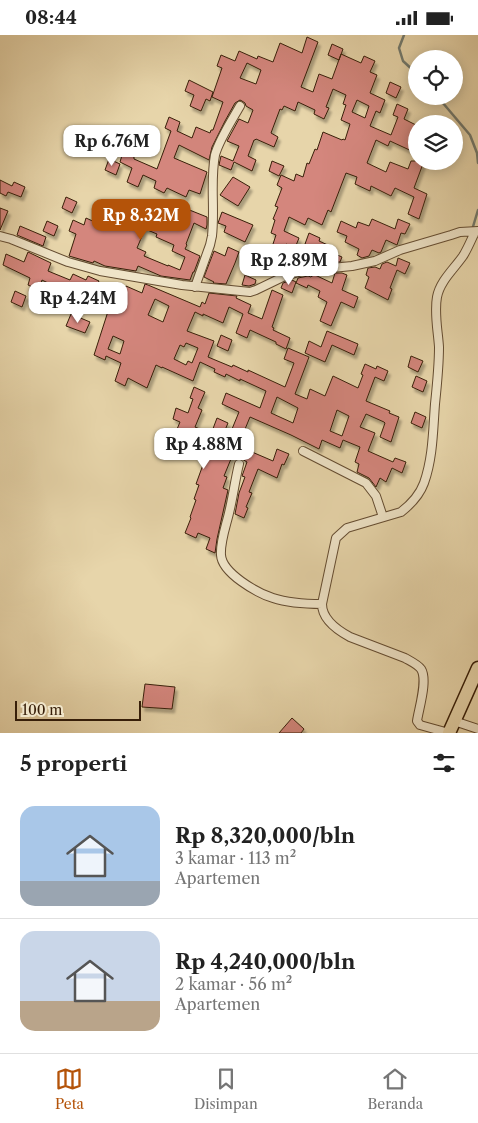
<!DOCTYPE html>
<html lang="id">
<meta charset="utf-8">
<style>
body{margin:0;font-family:"Libre Caslon Text",serif;background:#f6f6f6;color:#222;height:100vh;display:flex;flex-direction:column;font-size:19px;white-space:nowrap}
*{box-sizing:border-box;margin:0}
p{font-size:16px;color:#767676}
.icon{flex:none;width:28px;height:28px;fill:none;stroke:currentColor;stroke-width:2;stroke-linecap:round;stroke-linejoin:round}
.map{position:relative;height:698px;overflow:hidden}
.details{display:flex;flex-direction:column;background:#fff;flex:1}
.details>*{flex:none}
.tools{position:absolute;left:408px;top:15px;display:grid;gap:10px}
.tools a{display:grid;place-items:center;width:55px;height:55px;border-radius:50%;background:#fff;box-shadow:0 2px 12px #0003;font-size:25px}
.scale{position:absolute;left:15px;bottom:12px;width:126px;box-sizing:border-box;padding-left:5px;border:2px solid #381f09;border-top:0;font-size:14px;line-height:18px;white-space:nowrap;color:#381f09;-webkit-text-stroke:4px #efe4c8;paint-order:stroke}
.price{position:absolute;translate:-50% -42px;padding:0 11px;border-radius:10px;background:#fff;color:#222;font-size:16px;line-height:32px;filter:drop-shadow(0 1px 2px #0008)}
.price::after{content:'';position:absolute;left:50%;top:30px;width:15px;height:11px;margin-left:-8px;background:inherit;clip-path:polygon(0 0,100% 0,50% 100%)}
.price.current{background:#b45309;color:#fff}
ul{padding:0;list-style:none}
li{display:flex;align-items:center;gap:15px;height:125px;padding:0 20px}
li+li{border-top:1px solid #e0e0e0}
li span{display:grid;place-items:center;flex:none;width:140px;height:100px;border-radius:15px;color:#555}
li>.icon{margin-inline-start:auto}
span .icon{width:60px;height:60px;fill:#fffc;stroke-width:1}
li b{font-size:21px}
h2{display:flex;justify-content:space-between;align-items:center;height:60px;padding:0 20px;font-size:21px}
.status{display:flex;justify-content:space-between;align-items:center;height:35px;padding:0 25px;background:#fff;direction:ltr}
.status svg{height:14px;fill:currentColor}
.menu{display:flex;justify-content:space-around;align-items:center;height:70px;border-top:1px solid #e0e0e0;background:#fff;font-size:14px;color:#767676}
.menu a{display:grid;justify-items:center;gap:2px}
.menu .current{color:#b45309}
.map>svg:first-child{display:block}
.lines{fill:none;stroke-linecap:round;stroke-linejoin:round}
.stream{stroke:#737a6e;stroke-width:2.5}
.building{fill:#d4867d;stroke:#381f09;fill-rule:evenodd;filter:url(#shadow)}
.street-casing{stroke:#644c31;stroke-width:10}
.primary-casing{stroke:#381f09;stroke-width:15}
.street{stroke:#efe4c8;stroke-width:8}
.primary{stroke:#e7d5aa;stroke-width:12}
</style>
<div class="status"><b>08:44</b><svg viewBox="0 0 49 12"><path d="M0 12V9h3v3zM5 12V6h3v6zM10 12V3h3v9zM15 12V0h3v12zM26 1h20v11H26zM47 4h2v5h-2z"/></svg></div>
<div class="map">
<svg width="478" height="698" viewBox="0 0 478 698">
<defs>
<filter id="shadow"><feDropShadow dx="2.5" dy="4" stdDeviation="1" flood-color="#0004"/></filter>
</defs>
<rect width="100%" height="100%" fill="#e7d5aa"/>
<filter id="stains"><feTurbulence type="fractalNoise" baseFrequency=".004" numOctaves="4"/><feColorMatrix values="0 0 0 0 .2 0 0 0 0 .09 0 0 0 0 .02 0 0 0 .5 -.17"/></filter>
<radialGradient id="worn" r=".72"><stop offset=".6" stop-color="#630" stop-opacity="0"/><stop offset="1" stop-color="#630" stop-opacity=".3"/></radialGradient>
<g class="lines">
<path class="stream" d="M 404,0 L 399,13 L 403,26 L 416,38
M 437,61 L 470,100 L 477,118 L 478,128
M 472,195 L 478,175"/>
</g>
<path class="building" d="M 307,2 L 318,7 L 301,52 L 313,57 L 319,39 L 332,44 L 341,19 L 361,28 L 364,21 L 375,26 L 370,37 L 377,40 L 370,58 L 385,65 L 380,78 L 376,76 L 370,91 L 391,100 L 398,82 L 393,80 L 397,69 L 408,74 L 404,84 L 416,90 L 416,118 L 390,106 L 388,111 L 376,105 L 367,128 L 386,137 L 390,127 L 408,134 L 411,126 L 424,126 L 414,153 L 427,159 L 419,184 L 408,179 L 414,162 L 395,153 L 391,161 L 371,151 L 370,156 L 355,149 L 357,142 L 346,138 L 331,177 L 328,175 L 322,190 L 308,183 L 305,190 L 289,182 L 284,196 L 299,203 L 295,213 L 286,209 L 281,220 L 271,215 L 276,200 L 271,198 L 275,185 L 273,184 L 278,172 L 275,171 L 282,153 L 277,150 L 281,140 L 294,146 L 296,139 L 303,142 L 307,128 L 309,129 L 315,114 L 317,115 L 323,97 L 342,105 L 343,104 L 345,105 L 350,89 L 341,85 L 346,70 L 343,69 L 346,60 L 333,54 L 326,72 L 329,73 L 324,84 L 314,79 L 315,75 L 298,67 L 295,76 L 284,71 L 282,75 L 280,74 L 271,98 L 278,102 L 274,112 L 256,104 L 255,105 L 254,105 L 248,121 L 256,125 L 252,136 L 234,127 L 231,135 L 219,130 L 221,121 L 233,126 L 239,111 L 227,106 L 239,84 L 248,88 L 253,75 L 246,71 L 245,68 L 242,66 L 240,65 L 235,68 L 225,86 L 212,112 L 209,125 L 179,110 L 174,123 L 207,137 L 200,159 L 189,155 L 186,162 L 167,153 L 164,158 L 154,153 L 156,146 L 143,140 L 138,152 L 127,147 L 132,133 L 120,127 L 123,117 L 134,122 L 134,124 L 157,134 L 171,96 L 165,93 L 169,82 L 180,87 L 177,96 L 192,103 L 196,92 L 210,98 L 211,95 L 213,95 L 223,67 L 212,62 L 222,33 L 217,31 L 221,20 L 235,26 L 239,16 L 257,24 L 258,21 L 273,27 L 280,8 L 302,18 ZM 247,28 L 261,35 L 256,49 L 240,43 ZM 357,65 L 369,71 L 365,83 L 352,77 Z
M 332,9 L 343,14 L 339,25 L 328,20 Z
M 189,45 L 213,57 L 210,66 L 206,64 L 201,76 L 190,71 L 194,60 L 185,56 Z
M 390,47 L 401,52 L 396,63 L 386,58 Z
M 109,124 L 120,129 L 116,140 L 105,135 Z
M 272,126 L 284,131 L 279,141 L 269,136 Z
M 233,142 L 250,152 L 238,171 L 220,160 Z
M 0,145 L 12,151 L 14,147 L 25,152 L 21,162 L 8,157 L 6,161 L 0,158 Z
M 66,162 L 77,167 L 72,178 L 62,173 Z
M 136,166 L 146,170 L 146,168 L 179,183 L 182,172 L 207,182 L 207,190 L 206,194 L 194,188 L 186,209 L 187,210 L 185,214 L 200,221 L 194,237 L 193,237 L 190,245 L 161,241 L 138,231 L 136,236 L 105,231 L 94,226 L 93,228 L 69,221 L 76,199 L 69,196 L 73,185 L 84,190 L 86,183 L 108,193 L 112,182 L 120,185 L 124,173 L 132,176 ZM 145,194 L 157,199 L 156,202 L 174,210 L 172,216 L 185,222 L 180,235 L 168,230 L 168,231 L 144,221 L 146,217 L 137,213 Z
M 0,173 L 8,176 L 0,195 Z
M 222,177 L 253,190 L 245,207 L 224,197 L 226,191 L 218,188 Z
M 372,184 L 395,194 L 398,184 L 410,189 L 405,199 L 401,198 L 397,210 L 386,205 L 381,217 L 379,218 L 372,215 L 369,221 L 362,223 L 357,220 L 359,214 L 345,207 L 347,201 L 337,197 L 341,186 L 356,193 L 358,187 L 369,191 Z
M 47,186 L 58,191 L 54,201 L 43,196 Z
M 20,191 L 46,202 L 43,211 L 17,200 Z
M 309,198 L 320,203 L 319,206 L 330,211 L 328,216 L 342,222 L 340,227 L 327,227 L 328,223 L 315,217 L 316,214 L 305,209 Z
M 228,212 L 239,217 L 235,228 L 226,249 L 213,248 L 214,247 L 204,242 L 214,216 L 225,221 Z
M 28,217 L 51,228 L 48,236 L 70,245 L 73,239 L 86,245 L 88,241 L 99,246 L 98,248 L 119,257 L 120,255 L 124,257 L 126,251 L 142,258 L 145,249 L 148,250 L 200,272 L 202,267 L 205,269 L 209,258 L 237,261 L 236,263 L 251,270 L 248,278 L 262,284 L 272,255 L 283,260 L 272,292 L 274,293 L 273,295 L 290,303 L 286,314 L 276,309 L 276,307 L 250,295 L 247,303 L 236,298 L 243,279 L 229,272 L 223,288 L 203,279 L 203,281 L 195,277 L 187,296 L 214,306 L 208,322 L 232,332 L 233,330 L 248,337 L 248,335 L 285,352 L 294,328 L 284,324 L 288,313 L 309,322 L 295,359 L 307,364 L 310,354 L 325,361 L 333,341 L 358,353 L 363,340 L 361,339 L 365,329 L 376,334 L 377,331 L 388,336 L 384,346 L 375,342 L 366,366 L 390,376 L 389,378 L 399,382 L 391,407 L 380,402 L 385,388 L 384,387 L 366,379 L 360,392 L 375,398 L 368,416 L 393,427 L 395,423 L 406,427 L 402,438 L 392,433 L 386,447 L 380,443 L 376,452 L 369,443 L 357,437 L 359,429 L 355,427 L 360,412 L 343,405 L 340,413 L 322,405 L 319,414 L 291,400 L 250,382 L 243,399 L 232,394 L 239,377 L 222,369 L 226,358 L 260,373 L 266,356 L 240,344 L 240,346 L 226,339 L 225,342 L 214,337 L 215,334 L 200,327 L 193,346 L 162,332 L 162,333 L 156,330 L 147,353 L 128,343 L 125,351 L 115,346 L 121,328 L 106,321 L 105,325 L 94,320 L 111,267 L 103,263 L 103,261 L 83,251 L 75,270 L 51,258 L 54,251 L 42,245 L 39,255 L 28,250 L 30,243 L 3,230 L 6,219 L 24,227 ZM 155,264 L 169,271 L 163,287 L 148,280 ZM 113,301 L 124,306 L 120,319 L 108,314 ZM 186,308 L 198,313 L 192,328 L 188,326 L 186,330 L 174,324 L 180,310 L 184,312 ZM 277,362 L 298,373 L 293,388 L 271,378 ZM 337,375 L 349,381 L 342,401 L 330,396 Z
M 266,221 L 273,224 L 268,235 L 261,231 Z
M 398,223 L 410,228 L 405,239 L 397,235 L 390,253 L 392,254 L 388,265 L 365,253 L 369,242 L 366,240 L 368,233 L 375,232 L 380,234 L 382,229 L 387,227 L 396,231 Z
M 335,238 L 342,238 L 347,240 L 342,255 L 358,262 L 354,273 L 341,267 L 331,291 L 320,286 L 327,267 L 318,262 L 320,256 L 308,250 L 307,253 L 296,248 L 298,243 L 308,241 L 311,242 L 312,241 L 315,240 L 332,248 Z
M 245,240 L 256,245 L 255,249 L 249,251 L 242,250 Z
M 292,245 L 296,247 L 292,258 L 281,253 L 283,248 Z
M 15,256 L 26,261 L 22,272 L 11,267 Z
M 71,279 L 90,287 L 85,298 L 66,291 Z
M 327,296 L 358,309 L 354,320 L 332,310 L 325,327 L 305,318 L 309,306 L 321,312 Z
M 221,300 L 232,305 L 228,316 L 217,311 Z
M 411,321 L 423,326 L 418,337 L 408,332 Z
M 416,341 L 427,346 L 423,357 L 412,352 Z
M 194,352 L 205,357 L 198,373 L 202,375 L 195,392 L 211,399 L 217,383 L 228,388 L 220,407 L 224,408 L 222,414 L 233,419 L 224,441 L 227,442 L 223,453 L 228,455 L 217,504 L 215,518 L 206,514 L 210,503 L 198,498 L 196,503 L 185,498 L 191,483 L 190,482 L 196,465 L 194,464 L 199,450 L 196,449 L 208,416 L 188,407 L 185,417 L 161,405 L 165,394 L 175,399 L 180,387 L 173,384 L 176,373 L 188,378 L 193,364 L 190,363 Z
M 415,377 L 426,382 L 422,393 L 411,388 Z
M 245,414 L 273,426 L 277,414 L 289,419 L 284,430 L 282,429 L 277,443 L 258,434 L 249,457 L 252,458 L 246,472 L 248,473 L 244,483 L 235,479 L 239,458 L 245,442 L 242,441 L 247,427 L 242,424 Z
M 145,649 L 175,652 L 172,674 L 142,672 Z
M 292,683 L 304,694 L 301,698 L 279,698 Z"/>
<g class="lines">
<defs>
<path id="street" d="M 0,201 L 11,204 L 68,227 L 100,236 L 182,250 L 250,257 L 256,255 L 285,241 L 302,236 L 352,231 L 375,226 L 400,215 L 451,200 L 460,197 L 478,196
M 195,252 L 210,210 L 212,201 C 215,174 210,146 215,120 C 219,105 232,85 240,71
M 303,416 L 366,448 L 376,461 L 383,482
M 239,429 C 235,445 233,462 229,478 C 226,491 220,507 221,520 C 222,538 257,558 273,563 C 288,568 306,569 322,569
M 454,686 L 478,694
M 449,698 L 420,690 L 417,686 C 419,673 428,645 421,634 C 417,629 410,626 405,623 L 350,602 C 337,595 322,584 322,569 L 336,503 L 347,493 L 401,477 C 410,470 420,459 424,448 C 433,423 433,395 435,369 C 437,350 439,331 439,312 C 438,296 434,278 437,262 C 440,246 454,234 463,221 C 468,213 471,205 475,197"/>
<path id="primary" d="M 449,698 L 478,633"/>
</defs>
<use href="#street" class="street-casing"/>
<use href="#primary" class="primary-casing"/>
<use href="#street" class="street"/>
<use href="#primary" class="primary"/>
</g>
<rect width="100%" height="100%" filter="url(#stains)"/>
<rect width="100%" height="100%" fill="url(#worn)"/>
</svg>
<div class="tools">
<a><svg class="icon" aria-label="locate" viewBox="0 0 24 24"><circle cx="12" cy="12" r="6"/><path d="M12 2v4M12 18v4M2 12h4M18 12h4"/></svg></a>
<a><svg class="icon" aria-label="layers" viewBox="0 0 24 24"><path d="M12 4l9 5-9 5-9-5zM3 14l9 5 9-5"/></svg></a>
</div>
<div class="scale">100 m</div>
<b class="price" style="left:112px;top:132px">Rp 6.76M</b>
<b class="price current" style="left:141px;top:206px">Rp 8.32M</b>
<b class="price" style="left:289px;top:251px">Rp 2.89M</b>
<b class="price" style="left:78px;top:289px">Rp 4.24M</b>
<b class="price" style="left:204px;top:435px">Rp 4.88M</b>
</div>
<section class="details">
<h2>5 properti<svg class="icon" aria-label="filters" viewBox="0 0 24 24"><path d="M4 7h16M4 17h16"/><circle cx="9" cy="7" r="2"/><circle cx="15" cy="17" r="2"/></svg></h2>
<ul>
<li><span style="background:linear-gradient(#a9c7e8 75%,#9aa5b1 0)"><svg class="icon" aria-label="home" viewBox="0 0 24 24"><path d="M3 11l9-7 9 7M6 9v11h12V9"/></svg></span><div><b>Rp 8,320,000/bln</b><p>3 kamar · 113 m²</p><p>Apartemen</p></div></li>
<li><span style="background:linear-gradient(#c9d6e8 70%,#b9a48a 0)"><svg class="icon" aria-label="home" viewBox="0 0 24 24"><path d="M3 11l9-7 9 7M6 9v11h12V9"/></svg></span><div><b>Rp 4,240,000/bln</b><p>2 kamar · 56 m²</p><p>Apartemen</p></div></li>
</ul>
</section>
<nav class="menu">
<a class="current"><svg class="icon" aria-label="map" viewBox="0 0 24 24"><path d="M3 6l6-2 6 2 6-2v14l-6 2-6-2-6 2zM9 4v14M15 6v14"/></svg>Peta</a>
<a><svg class="icon" aria-label="saved" viewBox="0 0 24 24"><path d="M7 4h10v16l-5-4-5 4z"/></svg>Disimpan</a>
<a><svg class="icon" aria-label="home" viewBox="0 0 24 24"><path d="M3 11l9-7 9 7M6 9v11h12V9"/></svg>Beranda</a>
</nav>
